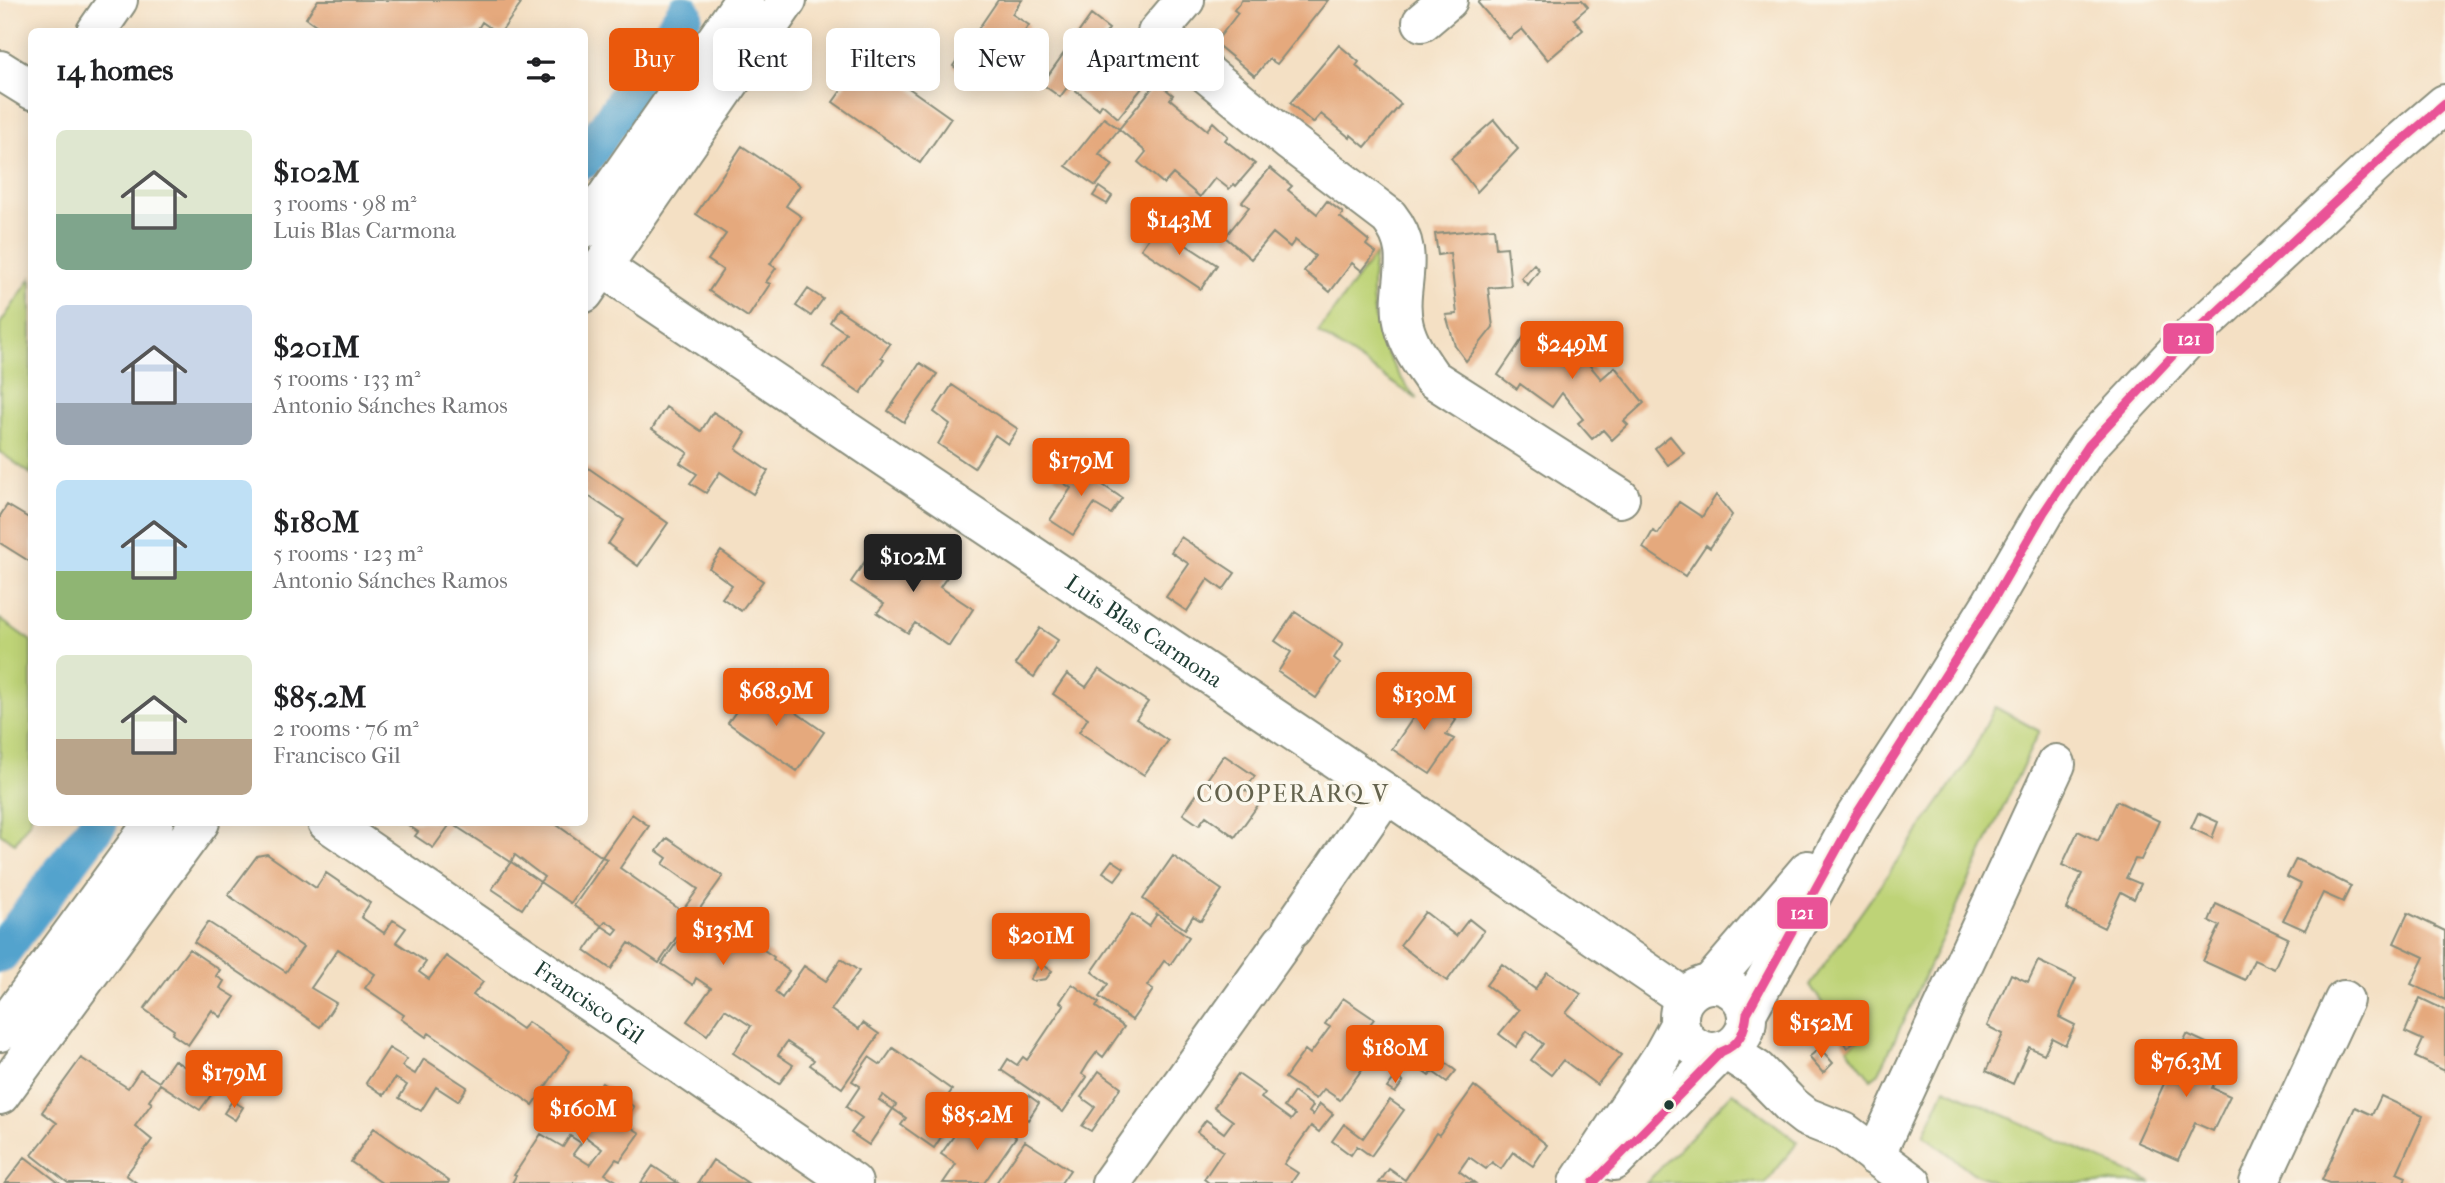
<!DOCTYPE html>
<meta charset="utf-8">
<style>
body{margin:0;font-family:"IM FELL French Canon",serif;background:#f2f2f2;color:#202124;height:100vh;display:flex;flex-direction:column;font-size:26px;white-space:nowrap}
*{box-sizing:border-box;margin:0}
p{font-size:23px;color:#757577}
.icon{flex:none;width:38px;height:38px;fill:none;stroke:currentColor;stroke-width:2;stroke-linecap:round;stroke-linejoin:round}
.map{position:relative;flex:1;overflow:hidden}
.panel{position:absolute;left:28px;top:28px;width:560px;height:798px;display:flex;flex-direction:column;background:#fff;border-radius:10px;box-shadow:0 4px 18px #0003}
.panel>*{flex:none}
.hud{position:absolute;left:609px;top:28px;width:665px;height:63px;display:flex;gap:14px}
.price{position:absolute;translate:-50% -60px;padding:0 16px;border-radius:7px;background:#ea580c;color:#fff;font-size:23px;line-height:46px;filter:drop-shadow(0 2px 4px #0008)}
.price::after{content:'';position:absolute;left:50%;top:42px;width:21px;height:16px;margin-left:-10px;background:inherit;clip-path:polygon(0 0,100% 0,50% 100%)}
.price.active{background:#222;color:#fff}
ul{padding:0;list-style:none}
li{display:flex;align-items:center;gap:21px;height:175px;padding:0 28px}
li span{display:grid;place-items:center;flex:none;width:196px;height:140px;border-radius:10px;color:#555}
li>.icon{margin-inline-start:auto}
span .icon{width:84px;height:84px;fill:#fffc;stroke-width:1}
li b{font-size:30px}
h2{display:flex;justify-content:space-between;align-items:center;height:84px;padding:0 28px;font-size:30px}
.pill{padding:0 24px;border-radius:10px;background:#fff;box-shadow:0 4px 18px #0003;font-size:24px;line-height:63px}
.pill.active{background:#ea580c;color:#fff}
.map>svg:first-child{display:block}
.green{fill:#bed377;stroke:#6e8856;stroke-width:2}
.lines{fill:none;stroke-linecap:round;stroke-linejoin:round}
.canal{stroke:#53a3cd;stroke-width:38}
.building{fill:#e5a97d;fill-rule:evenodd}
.minor-casing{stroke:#8a8e7c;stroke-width:42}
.major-casing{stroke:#8a8e7c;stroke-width:42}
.minor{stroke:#fff;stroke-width:38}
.major{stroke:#fff;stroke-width:38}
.bus-1-casing{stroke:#fbf7ec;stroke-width:14}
.bus-1{stroke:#e95297;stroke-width:9}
.bus-dot{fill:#1f3d34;stroke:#fbf7ec;stroke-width:2.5}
.labels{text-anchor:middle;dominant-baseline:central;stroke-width:7;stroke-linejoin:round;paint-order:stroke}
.street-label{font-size:23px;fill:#1f3d34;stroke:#fbf7ec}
.neighbourhood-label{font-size:24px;letter-spacing:2px;fill:#64634e;stroke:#fbf7ec}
.line-badge{stroke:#fbf7ec;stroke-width:2.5}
.badge-label{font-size:19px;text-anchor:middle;font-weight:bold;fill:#fff}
</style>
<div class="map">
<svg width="2445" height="1183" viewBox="0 0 2445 1183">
<rect width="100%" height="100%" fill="#fbf7ec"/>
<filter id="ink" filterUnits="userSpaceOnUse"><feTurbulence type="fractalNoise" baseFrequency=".0143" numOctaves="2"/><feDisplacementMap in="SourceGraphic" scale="14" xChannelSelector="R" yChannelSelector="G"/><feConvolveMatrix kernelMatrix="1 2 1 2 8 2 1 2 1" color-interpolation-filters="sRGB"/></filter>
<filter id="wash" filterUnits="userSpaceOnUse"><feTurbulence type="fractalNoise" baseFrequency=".00686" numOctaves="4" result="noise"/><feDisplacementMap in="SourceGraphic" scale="28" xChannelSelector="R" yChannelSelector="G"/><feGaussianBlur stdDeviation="1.57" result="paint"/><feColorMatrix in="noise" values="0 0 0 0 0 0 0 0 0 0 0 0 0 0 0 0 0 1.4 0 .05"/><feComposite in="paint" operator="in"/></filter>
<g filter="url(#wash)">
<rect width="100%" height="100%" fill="#f4e0c4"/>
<path class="green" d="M 1376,253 C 1364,309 1380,355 1417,399 L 1318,332 Z
M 31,278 L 31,474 L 0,452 L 0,324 Z
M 0,619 L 31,641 L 31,819 L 15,843 L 0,833 Z
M 1995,707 L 2039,731 L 1879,1073 L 1871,1079 L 1847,1048 L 1866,1034 L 1859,1025 L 1844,1036 L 1810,985 L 1967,763 Z
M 1945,1088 L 2152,1183 L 1997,1183 L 1973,1173 L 1924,1135 Z
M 1733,1092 L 1798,1142 L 1766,1183 L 1646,1183 Z"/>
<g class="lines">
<path class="canal" d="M 584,160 L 684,14
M 0,954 L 99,822"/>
</g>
<g id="blocks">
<path class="building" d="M 318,0 L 516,0 L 521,4 L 501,32 L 496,32 L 482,22 L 476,32 L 326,32 L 306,18 Z
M 998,0 L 1022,0 L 1012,14 L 1029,25 L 1002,65 L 995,60 L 990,67 L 986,64 L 974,80 L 953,66 Z
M 1242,0 L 1328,0 L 1277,64 L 1269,59 L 1255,76 L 1215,43 L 1238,13 L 1234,10 Z
M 1481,0 L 1582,0 L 1588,7 L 1574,19 L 1583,30 L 1548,60 L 1522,29 L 1509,39 L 1478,3 Z
M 1091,15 L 1109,29 L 1102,39 L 1121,54 L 1118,59 L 1147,82 L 1118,118 L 1102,104 L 1099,109 L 1069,85 L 1060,97 L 1042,84 Z
M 1339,45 L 1359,62 L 1356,66 L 1401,104 L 1365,147 L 1351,135 L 1350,138 L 1321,114 L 1313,123 L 1290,103 Z
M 865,57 L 951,118 L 920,163 L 833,102 Z
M 1157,82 L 1173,95 L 1170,99 L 1207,130 L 1213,122 L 1228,136 L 1225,140 L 1255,164 L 1236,186 L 1234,184 L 1229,189 L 1215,178 L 1200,197 L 1173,174 L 1164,184 L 1138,162 L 1146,152 L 1119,129 Z
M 1104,118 L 1119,129 L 1099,154 L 1113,165 L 1096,186 L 1066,166 Z
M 1494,120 L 1518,149 L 1477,192 L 1451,158 Z
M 742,146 L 800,185 L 786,206 L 802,217 L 770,264 L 776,268 L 766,282 L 770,284 L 748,317 L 709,291 L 723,270 L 708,260 L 726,234 L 696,214 Z
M 1270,168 L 1292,186 L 1288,190 L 1317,214 L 1327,201 L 1343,213 L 1340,217 L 1369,241 L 1366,245 L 1376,253 L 1362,271 L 1352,263 L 1330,292 L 1304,271 L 1315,256 L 1295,240 L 1290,247 L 1273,233 L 1251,259 L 1225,237 L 1249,207 L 1242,202 Z
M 1099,187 L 1112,196 L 1107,204 L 1093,196 Z
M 1157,226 L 1217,265 L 1201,289 L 1141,249 Z
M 1494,228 L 1496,248 L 1507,247 L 1511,286 L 1488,288 L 1493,327 L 1466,361 L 1455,346 L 1446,315 L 1457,314 L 1450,253 L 1438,255 L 1435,234 Z
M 1534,264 L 1539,270 L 1528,285 L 1521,278 Z
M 808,289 L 823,299 L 811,316 L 796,306 Z
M 838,309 L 890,344 L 881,357 L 884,359 L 861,393 L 823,367 L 846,333 L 830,322 Z
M 1533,323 L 1567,348 L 1583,327 L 1598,345 L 1586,361 L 1601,379 L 1615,367 L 1644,403 L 1624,421 L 1628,425 L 1612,440 L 1603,430 L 1592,439 L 1578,423 L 1583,419 L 1562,393 L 1552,407 L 1520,384 L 1517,389 L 1498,375 Z
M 920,363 L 937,374 L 904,422 L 888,411 Z
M 952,385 L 1018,429 L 1008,444 L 995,435 L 974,468 L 938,444 L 950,424 L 934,412 Z
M 666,407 L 701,431 L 713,412 L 746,433 L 736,449 L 768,471 L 753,494 L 720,472 L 706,493 L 690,483 L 697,474 L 680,463 L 688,453 L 652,429 Z
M 1670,436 L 1684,453 L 1668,465 L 1655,448 Z
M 1066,460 L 1122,498 L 1111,514 L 1094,504 L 1073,535 L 1050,520 L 1071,488 L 1054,477 Z
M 584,465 L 668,523 L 638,566 L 608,544 L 624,520 L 584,493 Z
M 1716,495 L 1732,515 L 1710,548 L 1706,545 L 1685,576 L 1643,548 L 1653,531 L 1658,534 L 1679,502 L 1702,517 Z
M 7,505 L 32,520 L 32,563 L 0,543 L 0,516 Z
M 1181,537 L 1235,573 L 1223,590 L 1208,579 L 1187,611 L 1166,597 L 1189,564 L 1171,552 Z
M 876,545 L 909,567 L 921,550 L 952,570 L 940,587 L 973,609 L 949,646 L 915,623 L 908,633 L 877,613 L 884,604 L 851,582 Z
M 721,551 L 763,581 L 741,611 L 722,598 L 732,585 L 709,568 Z
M 1295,612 L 1343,644 L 1334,658 L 1340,663 L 1316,698 L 1278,672 L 1291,652 L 1275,641 Z
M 1040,628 L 1058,640 L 1034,677 L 1015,664 Z
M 1099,669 L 1148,702 L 1136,719 L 1168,741 L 1144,775 L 1079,732 L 1088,718 L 1053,694 L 1067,674 L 1086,687 Z
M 755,684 L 824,732 L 797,771 L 728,723 Z
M 1408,687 L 1456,720 L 1446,735 L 1454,739 L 1430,774 L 1392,749 L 1415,715 L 1398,702 Z
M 1224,755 L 1255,776 L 1245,790 L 1261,801 L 1235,837 L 1206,816 L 1199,825 L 1183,814 Z
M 2117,801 L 2159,821 L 2141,860 L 2135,859 L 2126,878 L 2141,884 L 2134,899 L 2121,892 L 2104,928 L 2066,909 L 2082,874 L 2062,865 L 2078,831 L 2098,841 Z
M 2198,813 L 2218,822 L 2212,838 L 2191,828 Z
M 632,814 L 649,826 L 620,868 L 647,887 L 682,911 L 698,889 L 663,864 L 667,858 L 657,851 L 667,838 L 723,876 L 684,931 L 699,942 L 709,926 L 739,947 L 745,937 L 774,957 L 773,959 L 789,971 L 775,992 L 782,998 L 804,966 L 826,981 L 841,959 L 859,971 L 831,1010 L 859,1029 L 863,1023 L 879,1034 L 842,1088 L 810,1065 L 814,1060 L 787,1042 L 778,1055 L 793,1065 L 779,1084 L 765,1074 L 733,1053 L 751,1026 L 725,1009 L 707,1035 L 687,1021 L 711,988 L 696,978 L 693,985 L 662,964 L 683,933 L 680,932 L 659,963 L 629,943 L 611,969 L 585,951 L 602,926 L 574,906 L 607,859 L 602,857 ZM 606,921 L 618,929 L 614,934 L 602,926 Z
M 404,822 L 558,822 L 557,825 L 602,857 L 571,903 L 540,882 L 544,877 L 515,855 L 511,862 L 451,823 L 433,848 L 415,836 L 418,832 Z
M 267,854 L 316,888 L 326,873 L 370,903 L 361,917 L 384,933 L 393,920 L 406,928 L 396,942 L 426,962 L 419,972 L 429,979 L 446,956 L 483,982 L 473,995 L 522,1029 L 528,1022 L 570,1051 L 533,1105 L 429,1033 L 426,1037 L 401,1019 L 404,1015 L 365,988 L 375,974 L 338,949 L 311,988 L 336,1003 L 320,1027 L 194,942 L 208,922 L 286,972 L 303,947 L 228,895 L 257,856 Z
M 1173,856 L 1222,890 L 1201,921 L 1193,916 L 1185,929 L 1143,899 Z
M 2296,859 L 2351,886 L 2343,902 L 2323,893 L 2305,930 L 2283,920 L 2301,884 L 2287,877 Z
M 1112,860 L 1124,868 L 1115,880 L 1103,872 Z
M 511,862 L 540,882 L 522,909 L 492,889 Z
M 2216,904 L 2288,938 L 2274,969 L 2254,960 L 2245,980 L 2203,961 L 2220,926 L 2209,921 Z
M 1425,912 L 1456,936 L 1469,919 L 1484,931 L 1447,981 L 1400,945 Z
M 2408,913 L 2445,931 L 2445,1000 L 2411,984 L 2424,957 L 2394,943 Z
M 1132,914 L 1149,926 L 1157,914 L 1189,937 L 1170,965 L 1164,961 L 1147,986 L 1153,990 L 1132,1020 L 1099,997 L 1108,984 L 1092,972 Z
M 189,949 L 220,970 L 216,976 L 224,981 L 220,988 L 235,997 L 221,1017 L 212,1010 L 188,1045 L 172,1034 L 174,1030 L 144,1009 Z
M 2038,961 L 2076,979 L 2059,1017 L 2075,1025 L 2065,1045 L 2052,1038 L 2044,1054 L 2029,1047 L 2013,1084 L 1986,1071 L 2003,1034 L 1987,1026 L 2011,974 L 2028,982 Z
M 1040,963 L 1052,971 L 1046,979 L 1033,981 L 1030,979 Z
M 1502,964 L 1535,989 L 1547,972 L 1581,994 L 1566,1013 L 1621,1055 L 1597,1085 L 1563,1060 L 1551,1075 L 1531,1060 L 1543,1044 L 1527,1031 L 1516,1047 L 1499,1034 L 1519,1010 L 1486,985 Z
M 1072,984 L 1099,1003 L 1096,1007 L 1124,1027 L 1103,1057 L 1097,1052 L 1088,1064 L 1082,1074 L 1087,1077 L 1063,1112 L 1001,1070 L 1008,1059 L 1017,1065 L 1023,1057 L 1027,1060 L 1064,1005 L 1060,1002 Z
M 1343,998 L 1374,1019 L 1363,1033 L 1380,1044 L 1340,1100 L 1324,1089 L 1316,1099 L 1285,1078 L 1305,1050 L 1310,1054 L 1330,1027 L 1325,1024 Z
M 2420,998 L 2445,1010 L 2445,1071 L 2415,1057 L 2423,1040 L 2405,1032 Z
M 1860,1024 L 1866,1034 L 1847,1048 L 1841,1038 Z
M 2187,1034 L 2228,1053 L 2212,1088 L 2230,1096 L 2213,1131 L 2195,1123 L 2178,1160 L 2137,1142 Z
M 389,1048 L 407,1059 L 402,1066 L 415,1074 L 424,1059 L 467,1087 L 458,1101 L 436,1087 L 421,1111 L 399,1098 L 407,1085 L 395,1078 L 384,1095 L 366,1083 Z
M 893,1048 L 952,1090 L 940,1107 L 954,1117 L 934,1148 L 901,1125 L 906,1118 L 893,1109 L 869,1145 L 851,1133 L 862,1118 L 846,1107 L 860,1086 L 852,1081 L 869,1057 L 881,1065 ZM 883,1095 L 896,1105 L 893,1109 L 879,1100 Z
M 1427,1048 L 1456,1071 L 1447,1082 L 1433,1072 L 1429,1076 L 1414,1065 Z
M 1820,1048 L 1833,1063 L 1823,1073 L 1809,1057 Z
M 81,1058 L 128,1088 L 140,1070 L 159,1082 L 174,1060 L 217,1087 L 200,1110 L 160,1084 L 149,1101 L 152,1103 L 135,1126 L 152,1140 L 126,1175 L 137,1183 L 68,1183 L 32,1155 L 57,1123 L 42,1112 Z
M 1099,1071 L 1121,1087 L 1091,1131 L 1082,1126 L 1095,1107 L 1081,1097 Z
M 1238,1074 L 1265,1093 L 1261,1098 L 1291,1120 L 1295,1115 L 1284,1107 L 1294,1092 L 1313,1106 L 1309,1112 L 1313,1115 L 1320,1104 L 1333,1114 L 1319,1132 L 1311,1126 L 1284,1164 L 1298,1173 L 1291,1183 L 1209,1183 L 1204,1179 L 1223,1151 L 1197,1132 L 1206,1120 L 1224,1133 L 1233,1121 L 1214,1107 Z
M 1396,1076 L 1403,1082 L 1395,1093 L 1387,1088 Z
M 602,1083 L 634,1107 L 623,1122 L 640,1133 L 620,1161 L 616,1159 L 605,1174 L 620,1183 L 512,1183 L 516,1176 L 514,1175 L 541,1134 L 563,1147 L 570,1136 L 581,1143 L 573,1154 L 590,1165 L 602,1149 L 579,1132 L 591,1117 L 582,1111 Z
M 1474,1086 L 1547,1145 L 1533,1166 L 1513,1152 L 1501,1169 L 1492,1162 L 1486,1169 L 1469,1157 L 1459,1171 L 1475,1183 L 1379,1183 L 1389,1169 L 1405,1180 L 1436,1133 L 1439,1135 Z
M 1028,1095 L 1039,1103 L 1028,1120 L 1017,1112 Z
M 2381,1096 L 2423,1116 L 2397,1173 L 2406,1177 L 2404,1183 L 2329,1183 L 2322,1180 L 2355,1107 L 2372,1115 Z
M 1390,1100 L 1404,1110 L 1371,1156 L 1357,1146 L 1351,1155 L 1332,1141 L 1344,1124 L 1363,1138 Z
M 232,1101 L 243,1107 L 235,1120 L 224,1113 Z
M 988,1117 L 1016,1137 L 984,1183 L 943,1183 L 956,1164 L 941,1154 L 963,1123 L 977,1133 Z
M 374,1128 L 449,1181 L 448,1183 L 382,1183 L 351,1162 Z
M 1025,1141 L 1070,1170 L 1061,1183 L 996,1183 Z
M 25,1157 L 59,1183 L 5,1183 Z
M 713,1160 L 748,1183 L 698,1183 Z
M 653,1166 L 678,1183 L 641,1183 Z"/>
</g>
</g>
<g filter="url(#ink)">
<use href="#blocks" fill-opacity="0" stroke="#8a8e7c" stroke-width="2"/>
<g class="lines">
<defs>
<g id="minor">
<path d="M 1185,0 L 1157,33 L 1289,141 L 1389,217 C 1420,256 1394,286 1404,326 C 1409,346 1421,362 1432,378 L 1620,498"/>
<path d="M 1422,22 L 1448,0"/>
<path d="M 96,32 L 118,0"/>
<path d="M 0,70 L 32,90"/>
<path id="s1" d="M 602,267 L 1386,793 L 1685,998"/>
<path id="s2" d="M 327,822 L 853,1183"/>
<path d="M 1292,929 L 1386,793"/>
<path d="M 1711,983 L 1808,870"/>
<circle cx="1713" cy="1018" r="34"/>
<path d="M 1747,1013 L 1856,815 L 1919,719 L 1992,602 L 2044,512 L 2089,445 L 2190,337 L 2383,157 L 2445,104"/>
<path d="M 1726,1050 L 1757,1070 L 1792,1106 L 1806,1117 L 1844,1132 L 1912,1183"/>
<path d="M 1875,1156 L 2056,764"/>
<path d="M 1614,1161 L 1721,1052"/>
<path d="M 1111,1183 L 1283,942"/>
<path d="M 1578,1183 L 1662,1056 L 1679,1025"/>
<path d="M 2259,1183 L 2344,1000"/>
</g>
<path id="major" d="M 584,229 L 744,0
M 584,293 L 787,0
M 0,1032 L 154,822
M 0,1095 L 200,822"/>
</defs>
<use href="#minor" class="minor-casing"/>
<use href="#major" class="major-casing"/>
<use href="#minor" class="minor"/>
<use href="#major" class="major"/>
<defs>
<path id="bus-1" d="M 1593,1183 L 1721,1052 C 1739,1045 1745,1032 1747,1013 L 1856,815 L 1992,602 L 2044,512 L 2089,445 L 2190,337 L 2383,157 L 2445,104"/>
</defs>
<use href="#bus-1" class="bus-1-casing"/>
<use href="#bus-1" class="bus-1"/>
</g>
</g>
<circle class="bus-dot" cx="1669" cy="1105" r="6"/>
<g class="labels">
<g class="street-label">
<text stroke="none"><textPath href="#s1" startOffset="653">Luis Blas Carmona</textPath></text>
<text stroke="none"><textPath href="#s2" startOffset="318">Francisco Gil</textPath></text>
</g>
<g class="neighbourhood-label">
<text x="1293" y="794">COOPERARQ V</text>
</g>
</g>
<g class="line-badge">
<rect x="2162" y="322" width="53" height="33" rx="7" fill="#e95297"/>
<rect x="1776" y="896" width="53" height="34" rx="7" fill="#e95297"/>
</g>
<g class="badge-label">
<text x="2189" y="345">121</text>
<text x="1802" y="919">121</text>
</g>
</svg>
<b class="price" style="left:1179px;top:257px">$143M</b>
<b class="price" style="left:1572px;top:381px">$249M</b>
<b class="price" style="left:1081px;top:498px">$179M</b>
<b class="price active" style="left:913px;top:594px">$102M</b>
<b class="price" style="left:776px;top:728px">$68.9M</b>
<b class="price" style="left:1424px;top:732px">$130M</b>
<b class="price" style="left:723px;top:967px">$135M</b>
<b class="price" style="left:1041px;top:973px">$201M</b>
<b class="price" style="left:1821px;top:1060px">$152M</b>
<b class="price" style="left:1395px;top:1085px">$180M</b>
<b class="price" style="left:2186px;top:1099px">$76.3M</b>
<b class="price" style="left:234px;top:1110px">$179M</b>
<b class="price" style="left:583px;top:1146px">$160M</b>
<b class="price" style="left:977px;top:1152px">$85.2M</b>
<div class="hud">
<a class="pill active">Buy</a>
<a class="pill">Rent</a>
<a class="pill">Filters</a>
<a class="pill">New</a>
<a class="pill">Apartment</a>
</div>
<section class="panel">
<h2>14 homes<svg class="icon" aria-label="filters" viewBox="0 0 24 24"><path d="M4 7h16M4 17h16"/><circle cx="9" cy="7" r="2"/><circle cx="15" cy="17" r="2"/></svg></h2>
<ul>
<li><span style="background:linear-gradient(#dfe7d0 60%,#7fa58c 0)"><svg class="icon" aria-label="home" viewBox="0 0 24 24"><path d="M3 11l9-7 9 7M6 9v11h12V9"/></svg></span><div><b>$102M</b><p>3 rooms · 98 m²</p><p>Luis Blas Carmona</p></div></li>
<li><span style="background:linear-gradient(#c9d6e8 70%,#9aa5b1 0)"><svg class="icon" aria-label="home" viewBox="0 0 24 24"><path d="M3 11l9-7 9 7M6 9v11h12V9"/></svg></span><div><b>$201M</b><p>5 rooms · 133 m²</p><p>Antonio Sánches Ramos</p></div></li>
<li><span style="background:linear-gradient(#bfe0f5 65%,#8fb573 0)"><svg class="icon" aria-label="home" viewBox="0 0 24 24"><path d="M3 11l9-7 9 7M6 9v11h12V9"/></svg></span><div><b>$180M</b><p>5 rooms · 123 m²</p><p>Antonio Sánches Ramos</p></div></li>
<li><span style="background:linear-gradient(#dfe7d0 60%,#b9a48a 0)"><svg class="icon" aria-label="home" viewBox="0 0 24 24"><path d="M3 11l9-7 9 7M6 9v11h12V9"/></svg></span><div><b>$85.2M</b><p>2 rooms · 76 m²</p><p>Francisco Gil</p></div></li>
</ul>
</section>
</div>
